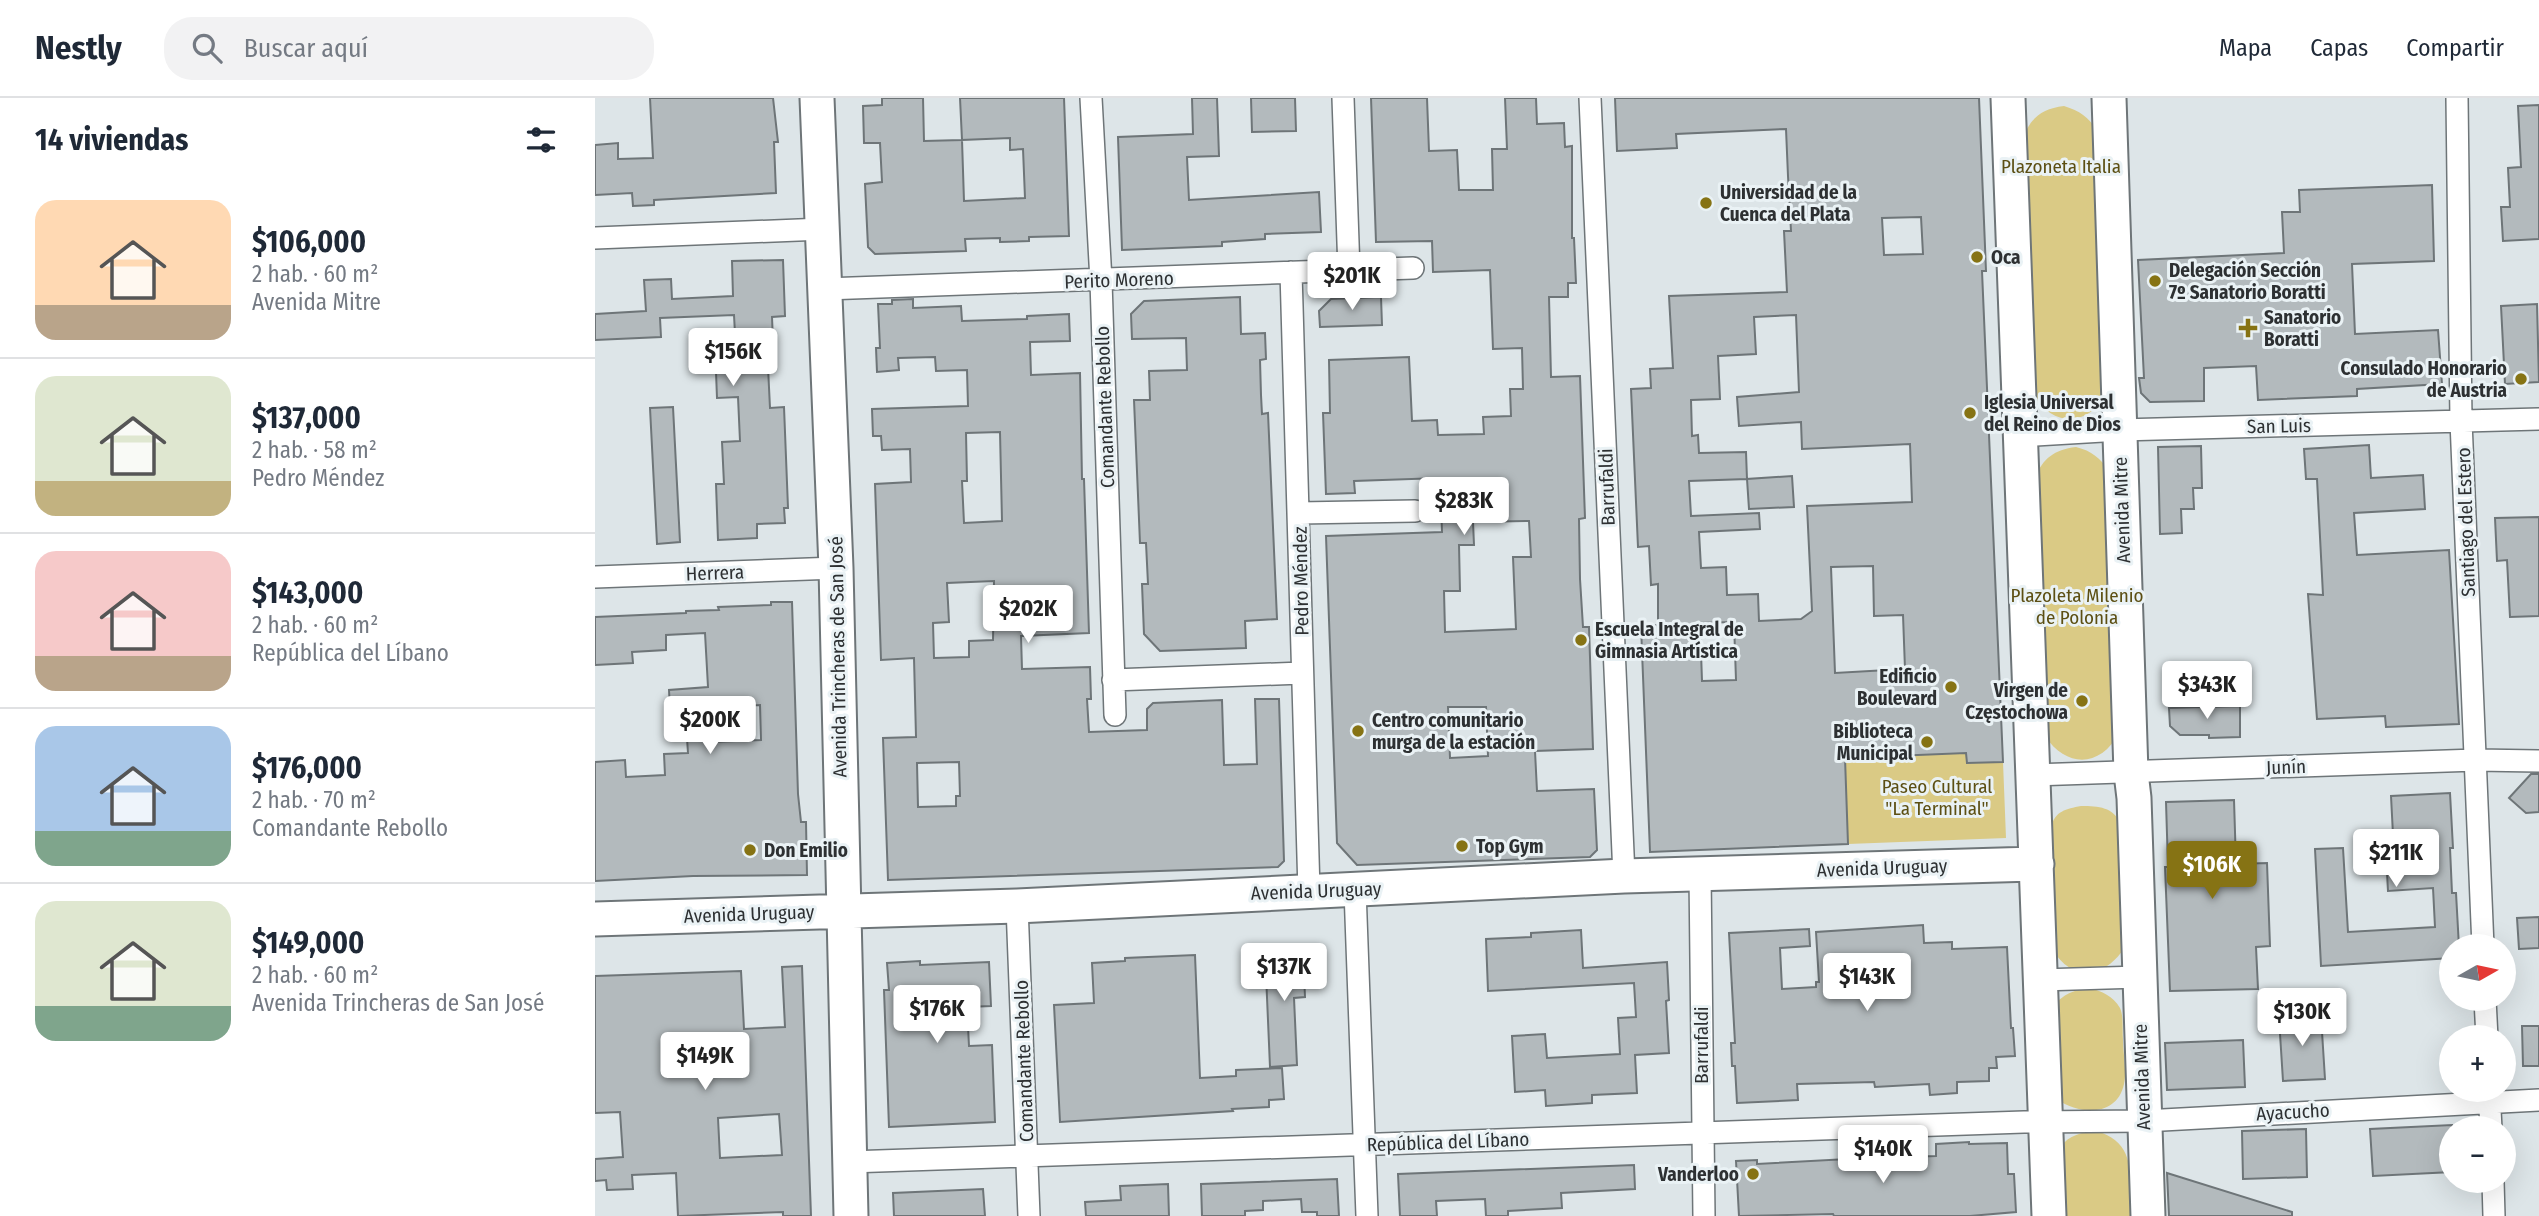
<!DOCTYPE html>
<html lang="es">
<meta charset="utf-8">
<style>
body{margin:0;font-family:"Fira Sans Condensed",sans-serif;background:#f2f2f3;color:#1f2937;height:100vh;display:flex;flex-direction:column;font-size:26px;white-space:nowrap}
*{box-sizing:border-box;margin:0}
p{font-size:23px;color:#747a83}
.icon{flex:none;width:38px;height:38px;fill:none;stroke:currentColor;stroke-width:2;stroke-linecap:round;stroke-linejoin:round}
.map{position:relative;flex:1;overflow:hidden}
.drawer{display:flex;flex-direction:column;background:#fff;width:595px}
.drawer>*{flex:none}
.needle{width:46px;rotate:81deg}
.fabs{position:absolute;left:1844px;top:836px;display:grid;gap:14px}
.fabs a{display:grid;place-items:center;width:77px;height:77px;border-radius:50%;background:#fff;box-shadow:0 7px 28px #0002;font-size:35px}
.price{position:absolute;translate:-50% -60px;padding:0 16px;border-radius:7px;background:#fff;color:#222;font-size:23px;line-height:46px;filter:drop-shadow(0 2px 4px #0008)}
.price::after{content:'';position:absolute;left:50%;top:42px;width:21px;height:16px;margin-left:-10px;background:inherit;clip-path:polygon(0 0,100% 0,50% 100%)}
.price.selected{background:#867314;color:#fff}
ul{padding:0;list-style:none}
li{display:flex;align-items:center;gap:21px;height:175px;padding:0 35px}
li+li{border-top:2px solid #e0e1e3}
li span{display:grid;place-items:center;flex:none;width:196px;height:140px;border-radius:21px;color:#555}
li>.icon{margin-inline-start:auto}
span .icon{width:84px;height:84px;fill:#fffc;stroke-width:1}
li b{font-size:30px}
h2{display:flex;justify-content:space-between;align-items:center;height:84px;padding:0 35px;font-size:30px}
header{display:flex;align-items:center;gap:42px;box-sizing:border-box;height:98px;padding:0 35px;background:#fff;border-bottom:2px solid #e0e1e3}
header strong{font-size:33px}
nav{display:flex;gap:38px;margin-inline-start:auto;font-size:24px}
.search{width:490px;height:63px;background:#f2f2f3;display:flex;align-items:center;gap:18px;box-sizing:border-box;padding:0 24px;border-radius:28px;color:#747a83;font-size:26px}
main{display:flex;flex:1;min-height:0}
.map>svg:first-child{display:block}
.green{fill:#daca85}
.building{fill:#b3babd;stroke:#6e7578;stroke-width:2;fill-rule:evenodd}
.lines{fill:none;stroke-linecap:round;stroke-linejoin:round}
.street-casing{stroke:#6e7578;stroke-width:24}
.primary-casing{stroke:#6e7578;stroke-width:37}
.street{stroke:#fff;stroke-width:21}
.primary{stroke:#fff;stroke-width:33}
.poi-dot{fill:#867314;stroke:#eaf2f5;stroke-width:2.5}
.labels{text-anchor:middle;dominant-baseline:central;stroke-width:6;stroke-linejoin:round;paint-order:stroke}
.park-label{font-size:19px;fill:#5c4f13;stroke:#eaf2f5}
.poi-label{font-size:19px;font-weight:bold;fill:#2d3032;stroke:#eaf2f5;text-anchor:start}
.street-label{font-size:19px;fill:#2d3032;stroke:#eaf2f5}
</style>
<header>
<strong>Nestly</strong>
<div class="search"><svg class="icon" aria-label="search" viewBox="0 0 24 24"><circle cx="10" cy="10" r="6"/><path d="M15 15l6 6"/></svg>Buscar aquí</div>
<nav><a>Mapa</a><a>Capas</a><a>Compartir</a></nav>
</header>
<main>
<section class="drawer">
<h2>14 viviendas<svg class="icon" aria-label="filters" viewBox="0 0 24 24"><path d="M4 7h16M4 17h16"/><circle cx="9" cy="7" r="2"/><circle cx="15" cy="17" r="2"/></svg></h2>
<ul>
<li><span style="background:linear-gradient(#ffd9b3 75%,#b9a48a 0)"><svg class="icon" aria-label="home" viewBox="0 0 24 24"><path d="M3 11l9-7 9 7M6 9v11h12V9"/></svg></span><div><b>$106,000</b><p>2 hab. · 60 m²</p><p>Avenida Mitre</p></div></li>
<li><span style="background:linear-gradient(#dfe7d0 75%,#c2b280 0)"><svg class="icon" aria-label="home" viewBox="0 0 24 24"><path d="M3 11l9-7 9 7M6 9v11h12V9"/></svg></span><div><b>$137,000</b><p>2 hab. · 58 m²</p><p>Pedro Méndez</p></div></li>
<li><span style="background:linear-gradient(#f6c9c9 75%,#b9a48a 0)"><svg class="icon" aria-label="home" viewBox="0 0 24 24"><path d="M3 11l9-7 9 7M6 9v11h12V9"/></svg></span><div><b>$143,000</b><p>2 hab. · 60 m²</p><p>República del Líbano</p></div></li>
<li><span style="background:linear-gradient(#a9c7e8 75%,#7fa58c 0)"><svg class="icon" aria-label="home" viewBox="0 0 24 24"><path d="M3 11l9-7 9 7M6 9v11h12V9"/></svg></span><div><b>$176,000</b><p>2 hab. · 70 m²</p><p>Comandante Rebollo</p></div></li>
<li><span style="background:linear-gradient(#dfe7d0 75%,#7fa58c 0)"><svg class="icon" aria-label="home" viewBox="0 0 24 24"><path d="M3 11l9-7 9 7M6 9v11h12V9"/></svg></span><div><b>$149,000</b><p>2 hab. · 60 m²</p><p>Avenida Trincheras de San José</p></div></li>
</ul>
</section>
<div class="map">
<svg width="1944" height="1118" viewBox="0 0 1944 1118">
<rect width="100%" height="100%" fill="#dde5e8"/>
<path class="green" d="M 1469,8 C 1485,13 1493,19 1502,32 L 1512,294 C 1494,329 1459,330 1438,297 L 1428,40 C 1436,19 1447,11 1469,8 Z
M 1481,349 C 1497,353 1505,360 1514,373 L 1524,635 C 1506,669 1472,671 1450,638 L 1440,380 C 1448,360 1459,352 1481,349 Z
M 1371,655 L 1372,665 L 1408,664 L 1411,740 L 1253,746 L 1250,660 Z
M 1486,708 C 1504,708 1518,709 1526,726 L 1531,847 C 1513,879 1478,886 1458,852 L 1456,729 C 1460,713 1471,711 1486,708 Z
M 1494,890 C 1507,893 1518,898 1525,910 C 1529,919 1527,932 1528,942 C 1528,956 1532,973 1529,986 C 1522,1019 1485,1017 1463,1002 L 1458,908 C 1469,896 1478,892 1494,890 Z
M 1501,1033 C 1544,1045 1534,1081 1536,1118 L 1461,1118 C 1462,1105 1461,1058 1466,1049 C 1473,1037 1488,1034 1501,1033 Z"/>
<path class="building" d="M 55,0 L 178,0 L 183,44 L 179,44 L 181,95 L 59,102 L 59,107 L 38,108 L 37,95 L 0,97 L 0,47 L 23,45 L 23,61 L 58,60 Z
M 287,0 L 328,0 L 329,43 L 367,42 L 365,0 L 469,0 L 474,138 L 434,139 L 434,143 L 405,144 L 405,140 L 370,141 L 371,153 L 280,156 L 273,149 L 270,86 L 287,84 L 285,45 L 269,45 L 268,8 L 287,7 ZM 415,40 L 415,52 L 428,51 L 430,100 L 369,103 L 367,42 Z
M 597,0 L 622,0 L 624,58 L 592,59 L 594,102 L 724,94 L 726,134 L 670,136 L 670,141 L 627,144 L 627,148 L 527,152 L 523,39 L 598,36 Z
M 656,0 L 700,0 L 701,33 L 657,34 Z
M 776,0 L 832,0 L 834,53 L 862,52 L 864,92 L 898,92 L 897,51 L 912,51 L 910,0 L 941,0 L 942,26 L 969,25 L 970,49 L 977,48 L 977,140 L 979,140 L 981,185 L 973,185 L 973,199 L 954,199 L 956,279 L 985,278 L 990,420 L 984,421 L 985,481 L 988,529 L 994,529 L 998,651 L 940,653 L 942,693 L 999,691 L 1002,752 L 995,759 L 762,767 L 742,745 L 731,438 L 847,434 L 845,380 L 759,383 L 760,395 L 731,396 L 728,315 L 735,315 L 734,262 L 814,259 L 817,323 L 842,322 L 843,337 L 889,336 L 888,319 L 916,318 L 915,291 L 928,291 L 927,250 L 898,251 L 895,172 L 838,174 L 837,143 L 781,144 ZM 934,423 L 936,459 L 918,459 L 921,531 L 850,534 L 849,493 L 865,493 L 864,447 L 879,447 L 878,424 ZM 853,609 L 891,609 L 893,658 L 855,660 Z
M 1020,0 L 1384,0 L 1391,173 L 1387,173 L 1408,664 L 1372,665 L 1371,655 L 1250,660 L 1253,746 L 1055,754 L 1046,528 L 1063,527 L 1063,486 L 1056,487 L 1054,448 L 1043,449 L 1036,291 L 1056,290 L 1055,271 L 1078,270 L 1074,198 L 1192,194 L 1189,133 L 1196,133 L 1193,78 L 1191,31 L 1081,36 L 1082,50 L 1022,53 ZM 1326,119 L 1328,156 L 1289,157 L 1287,120 ZM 1201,217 L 1204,294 L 1142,299 L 1144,328 L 1206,324 L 1207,351 L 1315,346 L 1317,404 L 1212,408 L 1217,513 L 1206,521 L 1164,523 L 1163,496 L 1132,497 L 1131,469 L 1106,470 L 1104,434 L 1165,431 L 1164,415 L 1096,418 L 1094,383 L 1152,381 L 1151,354 L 1104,355 L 1103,337 L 1097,338 L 1096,302 L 1125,301 L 1123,258 L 1161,256 L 1159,219 ZM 1278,468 L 1279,518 L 1308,517 L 1310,571 L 1240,575 L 1236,469 ZM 1139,524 L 1141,582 L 1107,583 L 1105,525 Z
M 1944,7 L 1944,141 L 1908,143 L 1906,109 L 1915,109 L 1913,70 L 1926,69 L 1923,8 Z
M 1837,87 L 1839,163 L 1757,166 L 1760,236 L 1843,232 L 1847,286 L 1762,291 L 1762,298 L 1663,302 L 1661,268 L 1609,270 L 1609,303 L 1555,304 L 1546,295 L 1544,280 L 1549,280 L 1543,162 L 1689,155 L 1687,114 L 1705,114 L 1704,92 Z
M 188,162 L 190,218 L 177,219 L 179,269 L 173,269 L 175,310 L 189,309 L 193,410 L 189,410 L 190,425 L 162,426 L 162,440 L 123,442 L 121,386 L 129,386 L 127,344 L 145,343 L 143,299 L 122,300 L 121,274 L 142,273 L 139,217 L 65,220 L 66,239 L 0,242 L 0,216 L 51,213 L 49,182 L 76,181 L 77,201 L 138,198 L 137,163 Z
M 645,199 L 646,236 L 670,235 L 671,261 L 665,262 L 666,297 L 667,316 L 673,315 L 682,521 L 650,523 L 651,550 L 565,553 L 549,536 L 547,486 L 553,486 L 551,445 L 545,445 L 539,302 L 555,302 L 554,273 L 592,272 L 591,240 L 537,241 L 536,216 L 549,203 Z
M 786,199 L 787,227 L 725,229 L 724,213 L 736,201 Z
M 318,201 L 318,210 L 366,208 L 367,223 L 432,221 L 432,218 L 474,216 L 475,243 L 435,244 L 436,277 L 485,275 L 487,381 L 489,381 L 494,535 L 426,538 L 427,571 L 495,569 L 496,601 L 492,601 L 494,634 L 552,632 L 552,611 L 558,605 L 627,602 L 629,667 L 662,666 L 660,601 L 684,601 L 689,763 L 683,769 L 293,782 L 288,640 L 321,639 L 319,560 L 286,562 L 280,386 L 316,384 L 315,351 L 287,352 L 286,338 L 278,338 L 277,311 L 373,308 L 372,272 L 341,273 L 340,259 L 303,260 L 304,272 L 282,274 L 281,250 L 285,250 L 283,206 L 297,206 L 297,202 ZM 405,334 L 407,423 L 369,425 L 367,383 L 372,383 L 371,335 ZM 399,483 L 398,542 L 374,543 L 374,559 L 339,560 L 338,525 L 354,524 L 352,485 ZM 364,664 L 365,698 L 361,698 L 361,708 L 323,709 L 322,665 Z
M 1942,206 L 1944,284 L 1910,286 L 1906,208 Z
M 78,309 L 85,444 L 62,446 L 55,310 Z
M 1774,347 L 1776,380 L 1828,377 L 1830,411 L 1759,415 L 1762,457 L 1854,452 L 1864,626 L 1791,629 L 1790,618 L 1722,621 L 1713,496 L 1728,497 L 1722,381 L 1711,381 L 1709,351 Z
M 1606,348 L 1607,390 L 1598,390 L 1599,411 L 1586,411 L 1587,435 L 1565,436 L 1563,349 Z
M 1197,378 L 1199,409 L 1154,411 L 1152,381 Z
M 1944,419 L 1944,518 L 1915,519 L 1912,462 L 1902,463 L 1900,420 Z
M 176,504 L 197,504 L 203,696 L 206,724 L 211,724 L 212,777 L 98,778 L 0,783 L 0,664 L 30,662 L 31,679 L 70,677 L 69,656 L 93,655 L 90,611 L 75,611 L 74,592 L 113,589 L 110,535 L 71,537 L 71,552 L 37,554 L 38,565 L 0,567 L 0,519 L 91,515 L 91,513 L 124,512 L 123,509 L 176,507 ZM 165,607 L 166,642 L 115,644 L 114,610 Z
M 1645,608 L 1645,639 L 1614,640 L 1614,637 L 1585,637 L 1575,628 L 1574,610 Z
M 1936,676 L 1944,676 L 1944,714 L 1931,715 L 1914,700 Z
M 1855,695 L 1858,750 L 1855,750 L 1857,795 L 1861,795 L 1864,849 L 1857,849 L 1857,860 L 1726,868 L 1720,751 L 1748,750 L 1753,834 L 1840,829 L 1838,790 L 1793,793 L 1791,757 L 1799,756 L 1796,698 Z
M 1639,702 L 1641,766 L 1672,765 L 1675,848 L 1661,849 L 1663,891 L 1575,893 L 1570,769 L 1573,769 L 1571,704 Z
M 1944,819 L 1944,850 L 1924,851 L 1922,820 Z
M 1328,827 L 1329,845 L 1357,844 L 1357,851 L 1412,849 L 1416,930 L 1418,930 L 1420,958 L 1401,959 L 1402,970 L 1394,970 L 1394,983 L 1362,984 L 1362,995 L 1335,997 L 1334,986 L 1280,989 L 1279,984 L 1202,986 L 1203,1002 L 1142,1005 L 1140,968 L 1137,968 L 1136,945 L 1140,945 L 1134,835 L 1214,831 L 1215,848 L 1185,850 L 1187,891 L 1221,889 L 1221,884 L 1224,884 L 1221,834 Z
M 986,832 L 988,870 L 1072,864 L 1074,902 L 1071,903 L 1074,955 L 1040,957 L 1042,995 L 997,997 L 997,1005 L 951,1008 L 950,992 L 920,994 L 917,938 L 950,936 L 952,960 L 1025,956 L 1023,920 L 1041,919 L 1039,885 L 893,893 L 891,841 L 936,839 L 936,835 Z
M 708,851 L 710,899 L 699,900 L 702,967 L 675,969 L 670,853 Z
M 600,857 L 605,980 L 641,978 L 641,972 L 687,970 L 689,1001 L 674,1002 L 674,1009 L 637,1011 L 638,1013 L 465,1024 L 459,907 L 499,905 L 497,865 L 530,863 L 530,860 Z
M 325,863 L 325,867 L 394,864 L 396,908 L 372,909 L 374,948 L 397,947 L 400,1024 L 294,1029 L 289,892 L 294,892 L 292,865 Z
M 207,868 L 216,1118 L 188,1118 L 188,1114 L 83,1118 L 81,1075 L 37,1077 L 38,1091 L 12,1092 L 11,1082 L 0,1083 L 0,1061 L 28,1059 L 25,1014 L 0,1015 L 0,878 L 146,873 L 149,931 L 190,929 L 187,869 ZM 184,1016 L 187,1057 L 125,1060 L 123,1020 Z
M 1726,918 L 1730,981 L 1688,983 L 1684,920 Z
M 1927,928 L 1944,928 L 1944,968 L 1928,968 Z
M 1648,942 L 1650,989 L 1572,992 L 1570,945 Z
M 1857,1027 L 1857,1074 L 1778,1078 L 1775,1031 Z
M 1711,1031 L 1712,1079 L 1648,1081 L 1647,1033 Z
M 1374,1044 L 1374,1046 L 1412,1045 L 1413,1076 L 1419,1076 L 1421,1114 L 1375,1118 L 1239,1118 L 1238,1116 L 1144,1118 L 1141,1063 L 1162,1062 L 1162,1066 L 1271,1060 L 1271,1063 L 1310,1062 L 1310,1059 L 1341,1058 L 1341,1046 Z
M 1039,1067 L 1040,1091 L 966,1095 L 967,1110 L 913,1113 L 913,1118 L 891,1118 L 890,1101 L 841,1103 L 842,1118 L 805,1118 L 803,1076 Z
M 1572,1075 L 1697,1114 L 1697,1118 L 1574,1118 Z
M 742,1081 L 744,1118 L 722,1118 L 722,1114 L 707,1114 L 706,1101 L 668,1103 L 668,1112 L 650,1113 L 650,1118 L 607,1118 L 606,1086 Z
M 573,1086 L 574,1118 L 491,1118 L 490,1104 L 526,1102 L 525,1088 Z
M 388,1091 L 390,1118 L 299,1118 L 298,1095 Z"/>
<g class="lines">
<defs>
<path id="street" d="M 496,0 L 506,183 L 520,617
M 748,0 L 754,173
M 995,0 L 1029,778
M 1862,0 L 1866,323 L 1888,849
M 0,140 L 228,131
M 696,174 L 714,793
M 230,191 L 818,170
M 1425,338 L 1525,332 L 1944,321
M 704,415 L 820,413
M 0,479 L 241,470
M 518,582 L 707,575
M 1438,677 L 1881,662 L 1944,663
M 1105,776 L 1109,1118
M 760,792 L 772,1118
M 422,808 L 434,1118
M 1446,882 L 1544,879
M 1890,901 L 1892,940
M 1894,992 L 1896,1031
M 254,1064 L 1429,1024 L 1549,1023 L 1944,1002
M 1898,1083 L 1899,1118"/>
<path id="primary" d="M 222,0 L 241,470 L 256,1118
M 1413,0 L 1454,1118
M 1514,0 L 1536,675 L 1539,700 L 1553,1118
M 0,821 L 422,808 L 1029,778 L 1442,766"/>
</defs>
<use href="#street" class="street-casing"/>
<use href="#primary" class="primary-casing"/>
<use href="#street" class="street"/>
<use href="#primary" class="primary"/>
</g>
<g class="poi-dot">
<circle cx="1111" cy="105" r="7"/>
<circle cx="1382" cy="159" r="7"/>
<circle cx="1560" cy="183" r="7"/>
<path d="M1649.5 219.5h7v7h7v7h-7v7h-7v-7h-7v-7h7z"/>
<circle cx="1926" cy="281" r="7"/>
<circle cx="1375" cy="315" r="7"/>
<circle cx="986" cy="542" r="7"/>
<circle cx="1356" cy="589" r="7"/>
<circle cx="1487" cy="603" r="7"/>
<circle cx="763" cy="633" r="7"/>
<circle cx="1332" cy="644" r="7"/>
<circle cx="867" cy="748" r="7"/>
<circle cx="155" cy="752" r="7"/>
<circle cx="1158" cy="1076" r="7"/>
</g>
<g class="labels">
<g class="park-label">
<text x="1466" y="68">Plazoneta Italia</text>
<text x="1482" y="497">Plazoleta Milenio<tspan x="1482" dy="22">de Polonia</tspan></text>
<text x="1342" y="688">Paseo Cultural<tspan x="1342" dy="22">"La Terminal"</tspan></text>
</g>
<g class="poi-label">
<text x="1125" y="94">Universidad de la<tspan x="1125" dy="22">Cuenca del Plata</tspan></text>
<text x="1396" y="159">Oca</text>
<text x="1574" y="172">Delegación Sección<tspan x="1574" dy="22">7º Sanatorio Boratti</tspan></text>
<text x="1669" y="219">Sanatorio<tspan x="1669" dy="22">Boratti</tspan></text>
<text x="1912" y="270" text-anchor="end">Consulado Honorario<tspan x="1912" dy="22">de Austria</tspan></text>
<text x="1389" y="304">Iglesia Universal<tspan x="1389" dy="22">del Reino de Dios</tspan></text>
<text x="1000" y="531">Escuela Integral de<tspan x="1000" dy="22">Gimnasia Artística</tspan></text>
<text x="1342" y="578" text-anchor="end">Edificio<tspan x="1342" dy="22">Boulevard</tspan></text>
<text x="1473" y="592" text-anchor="end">Virgen de<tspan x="1473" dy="22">Częstochowa</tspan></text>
<text x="777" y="622">Centro comunitario<tspan x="777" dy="22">murga de la estación</tspan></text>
<text x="1318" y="633" text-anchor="end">Biblioteca<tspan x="1318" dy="22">Municipal</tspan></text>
<text x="881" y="748">Top Gym</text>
<text x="169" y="752">Don Emilio</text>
<text x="1144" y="1076" text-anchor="end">Vanderloo</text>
</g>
<g class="street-label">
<text transform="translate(524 182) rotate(-2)">Perito Moreno</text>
<text transform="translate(510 309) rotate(-92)">Comandante Rebollo</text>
<text transform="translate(1684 328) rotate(-1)">San Luis</text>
<text transform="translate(1012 389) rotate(-92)">Barrufaldi</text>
<text transform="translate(1527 412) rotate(-92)">Avenida Mitre</text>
<text transform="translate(1871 424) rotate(-92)">Santiago del Estero</text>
<text transform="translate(120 475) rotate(-2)">Herrera</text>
<text transform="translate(706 483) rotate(-91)">Pedro Méndez</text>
<text transform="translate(243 559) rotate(-91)">Avenida Trincheras de San José</text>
<text transform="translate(1691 669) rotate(-2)">Junín</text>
<text transform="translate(1287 770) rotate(-2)">Avenida Uruguay</text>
<text transform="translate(721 793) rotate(-2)">Avenida Uruguay</text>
<text transform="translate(154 816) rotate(-2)">Avenida Uruguay</text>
<text transform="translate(1106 947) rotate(-90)">Barrufaldi</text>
<text transform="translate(429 963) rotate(-92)">Comandante Rebollo</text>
<text transform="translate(1547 979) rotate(-92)">Avenida Mitre</text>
<text transform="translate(1698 1014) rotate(-3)">Ayacucho</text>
<text transform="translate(853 1044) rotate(-2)">República del Líbano</text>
</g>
</g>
</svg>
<div class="fabs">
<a><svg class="needle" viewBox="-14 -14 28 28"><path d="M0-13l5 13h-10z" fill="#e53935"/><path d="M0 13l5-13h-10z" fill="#747a83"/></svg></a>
<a>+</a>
<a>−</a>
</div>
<b class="price" style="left:757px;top:214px">$201K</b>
<b class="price" style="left:138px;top:290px">$156K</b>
<b class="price" style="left:869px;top:439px">$283K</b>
<b class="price" style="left:433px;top:547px">$202K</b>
<b class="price" style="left:1612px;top:623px">$343K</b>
<b class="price" style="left:115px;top:658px">$200K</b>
<b class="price" style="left:1801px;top:791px">$211K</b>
<b class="price selected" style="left:1617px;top:803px">$106K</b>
<b class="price" style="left:689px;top:905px">$137K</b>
<b class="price" style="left:1272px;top:915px">$143K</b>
<b class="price" style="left:342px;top:947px">$176K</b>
<b class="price" style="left:1707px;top:950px">$130K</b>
<b class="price" style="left:110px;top:994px">$149K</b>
<b class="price" style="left:1288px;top:1087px">$140K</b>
</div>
</main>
